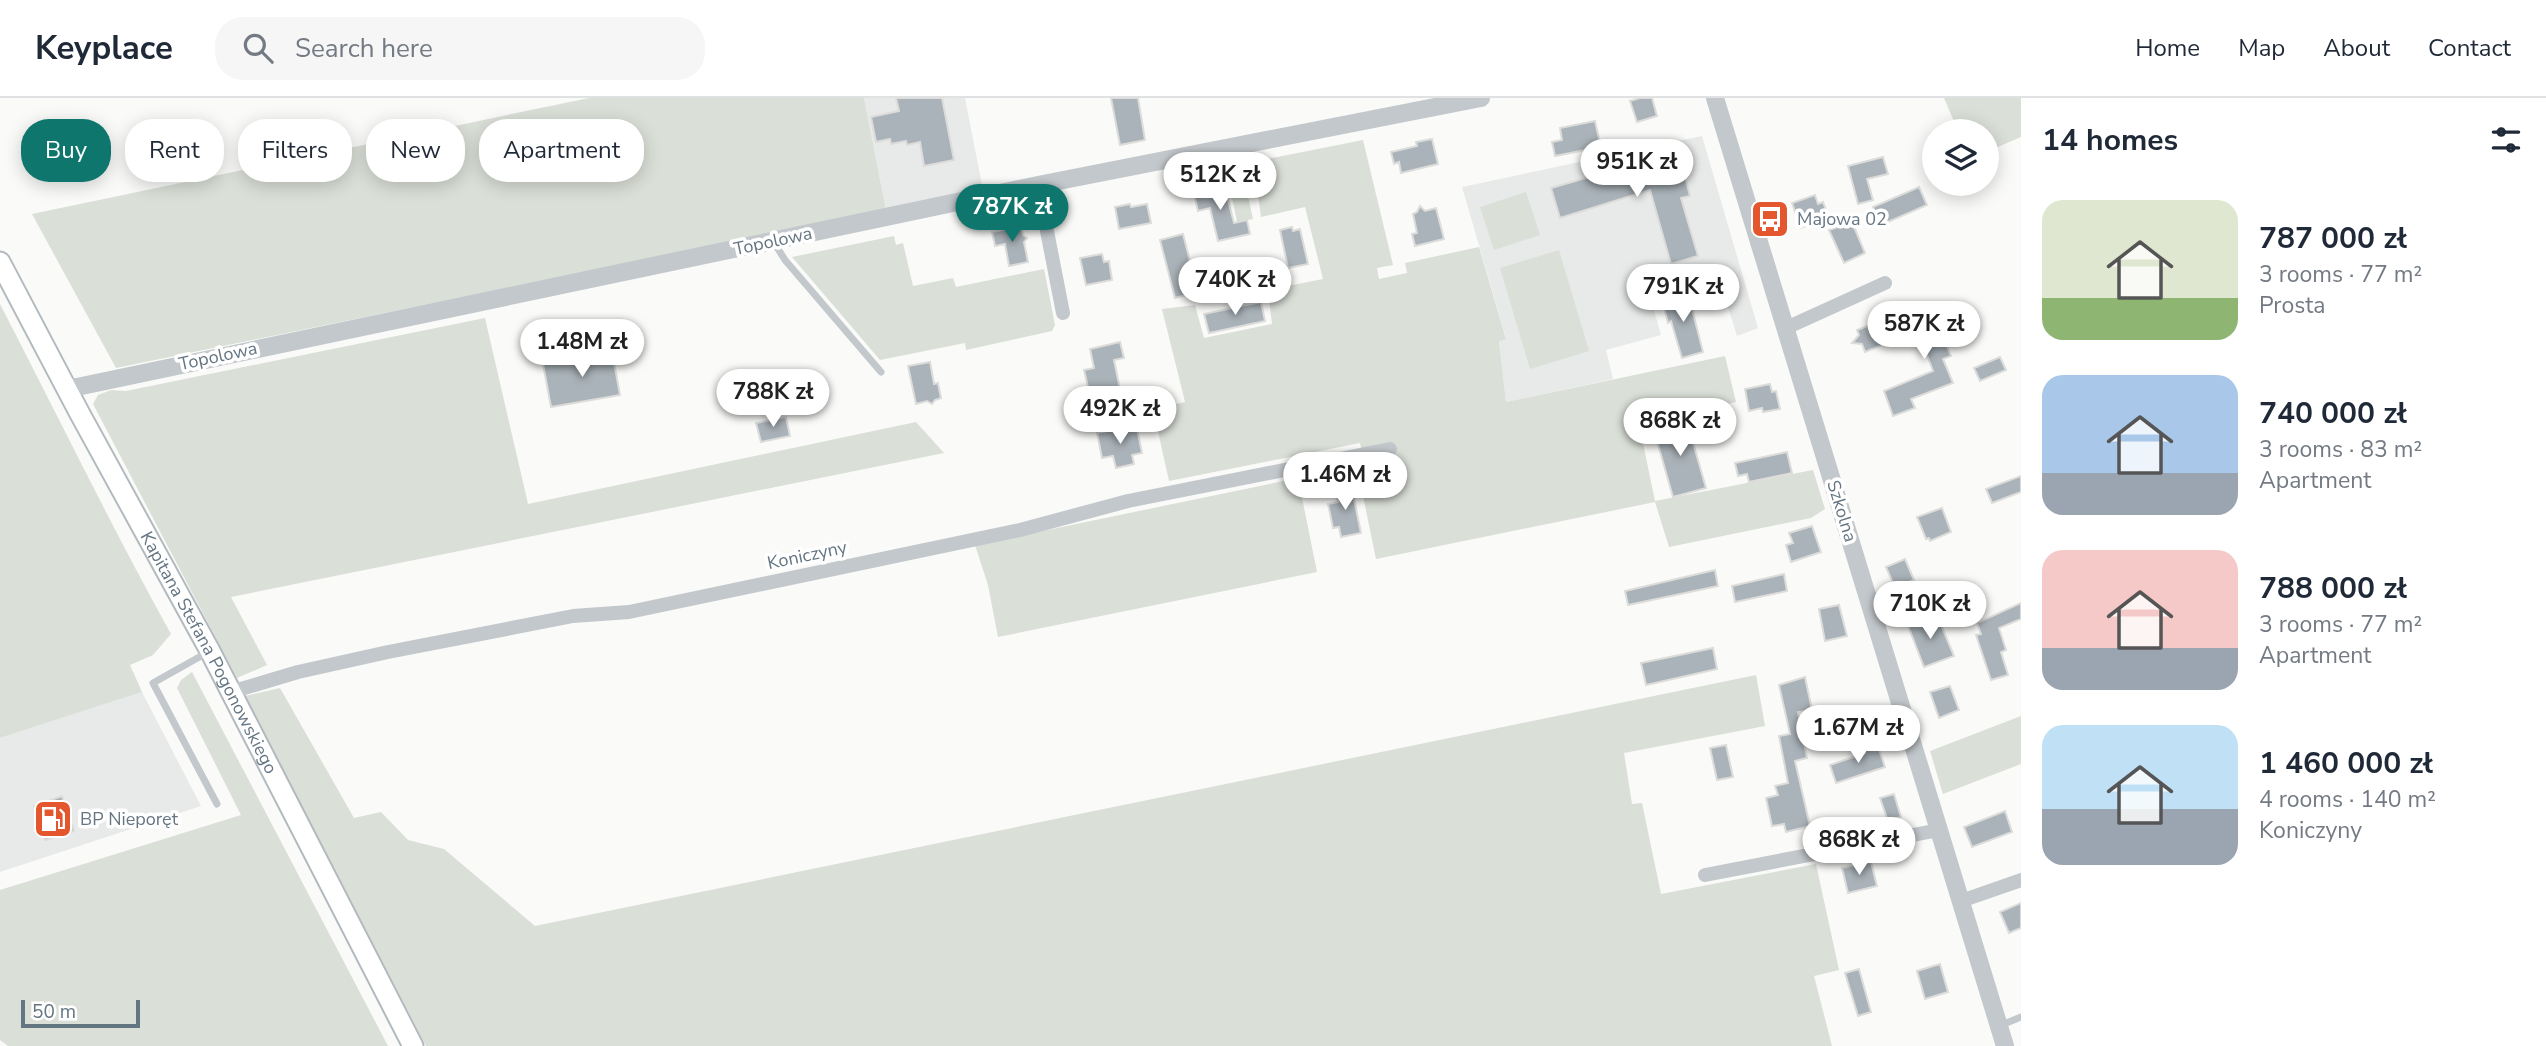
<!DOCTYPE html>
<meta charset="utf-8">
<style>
body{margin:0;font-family:"Nunito Sans",sans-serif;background:#f6f6f7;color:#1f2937;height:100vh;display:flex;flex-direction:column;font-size:26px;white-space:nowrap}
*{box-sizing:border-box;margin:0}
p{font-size:23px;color:#747a83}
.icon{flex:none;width:38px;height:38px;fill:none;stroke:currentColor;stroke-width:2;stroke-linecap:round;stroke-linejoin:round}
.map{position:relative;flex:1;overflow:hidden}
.side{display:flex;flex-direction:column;background:#fff;width:525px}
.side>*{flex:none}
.guide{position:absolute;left:21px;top:21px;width:665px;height:63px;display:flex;gap:14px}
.controls{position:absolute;left:1922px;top:21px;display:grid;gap:14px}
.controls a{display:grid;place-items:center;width:77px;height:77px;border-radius:50%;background:#fff;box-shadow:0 4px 18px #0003;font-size:35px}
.scale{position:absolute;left:21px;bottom:18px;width:119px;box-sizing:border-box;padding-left:7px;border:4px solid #657683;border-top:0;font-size:19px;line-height:24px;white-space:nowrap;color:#657683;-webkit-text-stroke:5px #fff;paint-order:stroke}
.price{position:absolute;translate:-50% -60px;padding:0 16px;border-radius:24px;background:#fff;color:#222;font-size:23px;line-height:46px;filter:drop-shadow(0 2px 4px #0008)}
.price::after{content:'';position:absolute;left:50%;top:42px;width:21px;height:16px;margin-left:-10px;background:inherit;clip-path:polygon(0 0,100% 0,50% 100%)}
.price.current{background:#0f766e;color:#fff}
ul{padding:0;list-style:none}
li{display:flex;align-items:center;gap:21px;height:175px;padding:0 21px}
li span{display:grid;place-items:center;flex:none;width:196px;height:140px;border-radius:21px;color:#555}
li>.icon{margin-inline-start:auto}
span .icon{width:84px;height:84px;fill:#fffc;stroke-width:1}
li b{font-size:30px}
h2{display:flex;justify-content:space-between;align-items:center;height:84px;padding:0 21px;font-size:30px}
.pill{padding:0 24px;border-radius:28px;background:#fff;box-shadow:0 4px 18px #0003;font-size:24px;line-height:63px}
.pill.current{background:#0f766e;color:#fff}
header{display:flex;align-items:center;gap:42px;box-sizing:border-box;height:98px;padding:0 35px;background:#fff;border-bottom:2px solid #e0e1e3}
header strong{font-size:33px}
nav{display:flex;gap:38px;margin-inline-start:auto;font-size:24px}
.search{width:490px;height:63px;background:#f6f6f7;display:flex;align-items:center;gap:18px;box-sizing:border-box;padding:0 24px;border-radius:28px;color:#747a83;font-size:26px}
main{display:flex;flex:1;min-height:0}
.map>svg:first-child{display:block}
.built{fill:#e8e9e9}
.green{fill:#dadfd7}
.building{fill:#aab3b9;stroke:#dcdcda;stroke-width:2}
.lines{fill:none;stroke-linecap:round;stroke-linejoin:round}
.secondary-casing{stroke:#b3babf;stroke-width:23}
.service{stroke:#c3c8cc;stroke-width:7}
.minor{stroke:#c3c8cc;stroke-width:14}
.tertiary{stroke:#c3c8cc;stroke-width:18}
.secondary{stroke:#fff;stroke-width:19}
.labels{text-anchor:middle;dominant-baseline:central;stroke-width:7;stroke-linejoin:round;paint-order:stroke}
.poi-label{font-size:18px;fill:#657683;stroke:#fff;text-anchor:start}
.street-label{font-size:18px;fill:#657683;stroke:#fff}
</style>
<header>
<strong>Keyplace</strong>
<div class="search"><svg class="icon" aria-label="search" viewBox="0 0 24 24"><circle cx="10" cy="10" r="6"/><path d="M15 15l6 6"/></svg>Search here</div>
<nav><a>Home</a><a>Map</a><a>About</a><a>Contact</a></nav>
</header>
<main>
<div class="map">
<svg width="2021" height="948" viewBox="0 0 2021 948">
<rect width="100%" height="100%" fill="#fafaf8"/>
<path class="built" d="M 864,0 L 965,0 L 983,92 L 886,112 Z
M 1702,38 L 1758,230 L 1737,238 L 1726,203 L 1712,207 L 1705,189 L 1652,205 L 1661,237 L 1606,252 L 1613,281 L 1506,304 L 1499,242 L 1506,240 L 1462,89 Z
M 142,594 L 201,708 L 0,774 L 0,640 Z"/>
<path class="green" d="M 589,0 L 864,0 L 886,112 L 116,270 L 32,116 Z
M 1944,0 L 2021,0 L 2021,39 L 1986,54 L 1986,33 L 1958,33 Z
M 1363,42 L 1393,167 L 1377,170 L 1379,181 L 1407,175 L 1405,165 L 1479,149 L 1506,241 L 1499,243 L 1506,304 L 1725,258 L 1736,304 L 1639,326 L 1655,403 L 1813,372 L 1825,411 L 1811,420 L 1669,449 L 1655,404 L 1376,461 L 1357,369 L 1365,367 L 1360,345 L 1169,383 L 1153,311 L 1185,304 L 1162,211 L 1195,207 L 1204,240 L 1272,226 L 1268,192 L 1323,181 L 1305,109 L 1261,119 L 1256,82 L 1257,63 Z
M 1241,66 L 1253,121 L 1237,124 L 1226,69 Z
M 1526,94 L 1540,137 L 1494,152 L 1480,109 Z
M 894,138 L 896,147 L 903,145 L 913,188 L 953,180 L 956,189 L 1044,171 L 1055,227 L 1052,233 L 966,252 L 965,245 L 880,262 L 792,159 Z
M 1559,152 L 1589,253 L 1530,271 L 1500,170 Z
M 0,206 C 57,316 111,428 171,536 L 153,557 L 130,567 L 142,594 L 0,640 Z
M 485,220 L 528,406 L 916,324 L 944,355 L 231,499 L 267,567 L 237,580 L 93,306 L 98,297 L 111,292 L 126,293 Z
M 1298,380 L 1317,474 L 998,539 L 988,487 L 975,447 Z
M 192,574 L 388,948 L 8,948 L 0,942 L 0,792 L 241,717 L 177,590 L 181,582 Z
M 1756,577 L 1765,628 L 1624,655 L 1632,706 L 1642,705 L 1661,796 L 1816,766 L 1839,872 L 1814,878 L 1832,948 L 426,948 L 245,598 L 280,590 L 354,720 L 381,714 L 408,742 L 444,751 L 535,828 Z
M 2021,618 L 2021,666 L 1943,696 L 1930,653 Z"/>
<path class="building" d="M 896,0 L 942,0 L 954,62 L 924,68 L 920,44 L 907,47 L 906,43 L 891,46 L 890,41 L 876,44 L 871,19 L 899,13 Z
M 1111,0 L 1138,0 L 1145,42 L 1120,47 Z
M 1640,0 L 1652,0 L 1657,18 L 1637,24 L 1630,3 Z
M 1595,23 L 1601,49 L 1555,58 L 1552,44 L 1562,42 L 1560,30 Z
M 1432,41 L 1438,66 L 1401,75 L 1399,64 L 1394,66 L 1391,54 L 1417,48 L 1416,44 Z
M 1669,56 L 1674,77 L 1684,74 L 1690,98 L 1681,100 L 1698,158 L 1671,166 L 1650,92 L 1560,120 L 1551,90 Z
M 1883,59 L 1888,76 L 1867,81 L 1873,102 L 1858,106 L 1848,68 Z
M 1217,86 L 1224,86 L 1234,125 L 1247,122 L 1250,136 L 1218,143 L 1210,110 L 1198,113 L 1193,92 Z
M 1919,89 L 1927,107 L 1881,127 L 1873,109 Z
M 1815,97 L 1818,106 L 1823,104 L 1829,120 L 1801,130 L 1792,105 Z
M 1130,106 L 1131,109 L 1147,106 L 1151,125 L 1119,131 L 1115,109 Z
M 1420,108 L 1425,113 L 1436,110 L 1444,141 L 1415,148 L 1412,136 L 1417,135 L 1413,116 L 1417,114 Z
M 1852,124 L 1865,155 L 1844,165 L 1829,132 Z
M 1021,128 L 1023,137 L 1027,140 L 1024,144 L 1028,164 L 1009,168 L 1005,146 L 995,148 L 992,134 Z
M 1292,129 L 1293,133 L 1300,131 L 1308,166 L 1288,170 L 1280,132 Z
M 1183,136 L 1198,194 L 1175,200 L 1160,142 Z
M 1102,156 L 1104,164 L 1109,163 L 1112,182 L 1086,187 L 1080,160 Z
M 1688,195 L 1703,254 L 1682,260 L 1671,223 L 1668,225 L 1662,202 Z
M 1261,204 L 1265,223 L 1209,235 L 1204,216 Z
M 1947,211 L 1954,231 L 1942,236 L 1951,258 L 1943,261 L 1953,285 L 1911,301 L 1915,310 L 1893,318 L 1884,293 L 1933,273 L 1919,236 L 1899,244 L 1894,231 Z
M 1877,224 L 1885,246 L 1865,254 L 1862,246 L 1852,245 L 1859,237 L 1857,232 Z
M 1120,244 L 1124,260 L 1114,262 L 1120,291 L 1090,298 L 1084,272 L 1094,270 L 1090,251 Z
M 612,253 L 620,297 L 551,309 L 543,266 Z
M 2000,259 L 2006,272 L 1980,283 L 1974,270 Z
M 930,264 L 934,286 L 938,285 L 941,300 L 935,302 L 932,306 L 927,303 L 916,306 L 908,268 Z
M 1770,286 L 1772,294 L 1776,293 L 1780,311 L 1763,314 L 1762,310 L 1749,313 L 1745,291 Z
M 786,319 L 790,338 L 761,344 L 756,325 Z
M 1686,320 L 1706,390 L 1673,399 L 1653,329 Z
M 1127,329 L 1128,332 L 1137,330 L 1142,355 L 1132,357 L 1134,366 L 1116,370 L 1113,358 L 1102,360 L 1097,335 Z
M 1787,354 L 1792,375 L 1749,384 L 1747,376 L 1738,378 L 1735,365 Z
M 2021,378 L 2021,394 L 1992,405 L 1986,391 Z
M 1351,386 L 1361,435 L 1341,439 L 1339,429 L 1333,430 L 1328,406 L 1338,404 L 1335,389 Z
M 1942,410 L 1951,434 L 1930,443 L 1929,440 L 1926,441 L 1917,419 Z
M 1812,428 L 1821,454 L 1791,464 L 1786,447 L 1793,445 L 1789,435 Z
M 1905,461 L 1914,482 L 1895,490 L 1886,469 Z
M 1715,472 L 1718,488 L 1628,507 L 1625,493 Z
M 1784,476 L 1787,493 L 1735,504 L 1732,488 Z
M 2021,505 L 2021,521 L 1999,530 L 2006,552 L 2001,554 L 2008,577 L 1991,582 L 1976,537 L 1981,536 L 1977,525 Z
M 1839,507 L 1847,538 L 1825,543 L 1819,511 Z
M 1930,517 L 1932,524 L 1939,522 L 1954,558 L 1924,569 L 1907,525 Z
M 1713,550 L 1717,571 L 1646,587 L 1641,565 Z
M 1805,579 L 1812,612 L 1798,614 L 1807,660 L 1795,663 L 1810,728 L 1786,734 L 1784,726 L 1772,728 L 1766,700 L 1778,697 L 1775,688 L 1788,685 L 1779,638 L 1790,636 L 1779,587 Z
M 1950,588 L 1959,612 L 1939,620 L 1930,594 Z
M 1877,646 L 1885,669 L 1836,685 L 1830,667 L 1865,655 L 1864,650 Z
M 1726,647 L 1733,679 L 1717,682 L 1710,650 Z
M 1894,696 L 1901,719 L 1888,723 L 1880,700 Z
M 62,698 L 74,733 L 45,742 L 34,708 Z
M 2005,713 L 2012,734 L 1972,749 L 1964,729 Z
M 1871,764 L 1877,788 L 1848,795 L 1842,770 Z
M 2021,805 L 2021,830 L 2009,835 L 2000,814 Z
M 1940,866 L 1948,894 L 1925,901 L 1917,873 Z
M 1859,871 L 1871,914 L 1858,918 L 1845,875 Z"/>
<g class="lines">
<defs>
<g id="secondary">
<path id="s1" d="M 0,164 L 80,316 L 210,553 L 413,948"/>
</g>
</defs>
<use href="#secondary" class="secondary-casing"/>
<path class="service" d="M 773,143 L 785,162 L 881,274
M 210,553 L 153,585 L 217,706
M 1999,928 L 2021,919"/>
<path class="minor" d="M 1038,87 L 1063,215
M 1786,230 L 1885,185
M 231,594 L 298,574 L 388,554 L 573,518 L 629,514 L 1020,432 L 1128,403 L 1390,351
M 1705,777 L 1939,732
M 1961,803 L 2021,782"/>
<path class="tertiary" d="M 1715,0 L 2005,948
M 66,289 L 77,289 L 1038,87 L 1481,0"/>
<use href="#secondary" class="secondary"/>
</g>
<defs>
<symbol id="bus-square" viewBox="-11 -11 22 22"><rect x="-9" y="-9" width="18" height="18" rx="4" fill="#e4572e" stroke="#fff"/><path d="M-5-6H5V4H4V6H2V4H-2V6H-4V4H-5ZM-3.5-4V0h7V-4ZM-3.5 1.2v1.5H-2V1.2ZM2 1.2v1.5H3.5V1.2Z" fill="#fff"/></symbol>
<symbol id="fuel-square" viewBox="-11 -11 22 22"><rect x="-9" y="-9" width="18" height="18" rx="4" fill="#e4572e" stroke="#fff"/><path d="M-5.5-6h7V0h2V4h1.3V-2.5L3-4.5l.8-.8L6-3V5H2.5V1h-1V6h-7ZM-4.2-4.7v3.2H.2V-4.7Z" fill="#fff"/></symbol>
</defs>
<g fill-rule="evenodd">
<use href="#bus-square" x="1748" y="99" width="44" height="44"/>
<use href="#fuel-square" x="31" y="699" width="44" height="44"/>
</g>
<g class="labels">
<g class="poi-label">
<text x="1797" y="121">Majowa 02</text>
<text x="80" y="721">BP Nieporęt</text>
</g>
<g class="street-label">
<text transform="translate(773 143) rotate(-12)">Topolowa</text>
<text transform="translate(218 258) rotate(-12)">Topolowa</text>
<text transform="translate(1842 413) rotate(73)">Szkolna</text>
<text transform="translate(807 457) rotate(-12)">Koniczyny</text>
<text stroke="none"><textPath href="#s1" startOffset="443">Kapitana Stefana Pogonowskiego</textPath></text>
</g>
</g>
</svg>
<div class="controls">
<a><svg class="icon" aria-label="layers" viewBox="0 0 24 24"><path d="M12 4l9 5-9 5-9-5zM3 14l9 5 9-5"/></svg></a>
</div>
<div class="scale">50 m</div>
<b class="price" style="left:1637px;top:101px">951K zł</b>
<b class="price" style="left:1220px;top:114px">512K zł</b>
<b class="price current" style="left:1012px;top:146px">787K zł</b>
<b class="price" style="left:1235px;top:219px">740K zł</b>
<b class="price" style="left:1683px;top:226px">791K zł</b>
<b class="price" style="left:1924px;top:263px">587K zł</b>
<b class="price" style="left:582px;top:281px">1.48M zł</b>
<b class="price" style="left:773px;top:331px">788K zł</b>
<b class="price" style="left:1120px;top:348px">492K zł</b>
<b class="price" style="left:1680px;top:360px">868K zł</b>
<b class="price" style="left:1345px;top:414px">1.46M zł</b>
<b class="price" style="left:1930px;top:543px">710K zł</b>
<b class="price" style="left:1858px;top:667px">1.67M zł</b>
<b class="price" style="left:1859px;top:779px">868K zł</b>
<div class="guide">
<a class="pill current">Buy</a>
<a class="pill">Rent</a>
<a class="pill">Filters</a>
<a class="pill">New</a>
<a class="pill">Apartment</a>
</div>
</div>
<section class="side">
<h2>14 homes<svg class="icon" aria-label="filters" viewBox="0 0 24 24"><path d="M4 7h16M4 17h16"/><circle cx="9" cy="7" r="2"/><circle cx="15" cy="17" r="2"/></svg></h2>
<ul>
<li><span style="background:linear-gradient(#dfe7d0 70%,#8fb573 0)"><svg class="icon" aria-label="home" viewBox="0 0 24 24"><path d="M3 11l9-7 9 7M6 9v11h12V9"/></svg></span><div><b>787 000 zł</b><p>3 rooms · 77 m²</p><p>Prosta</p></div></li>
<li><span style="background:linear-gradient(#a9c7e8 70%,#9aa5b1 0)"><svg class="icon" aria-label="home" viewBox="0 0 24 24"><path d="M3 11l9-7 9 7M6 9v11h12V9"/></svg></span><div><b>740 000 zł</b><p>3 rooms · 83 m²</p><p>Apartment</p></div></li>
<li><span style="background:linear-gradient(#f6c9c9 70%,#9aa5b1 0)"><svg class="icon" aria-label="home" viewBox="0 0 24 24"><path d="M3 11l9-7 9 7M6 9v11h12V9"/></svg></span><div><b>788 000 zł</b><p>3 rooms · 77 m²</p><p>Apartment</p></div></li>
<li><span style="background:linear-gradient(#bfe0f5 60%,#9aa5b1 0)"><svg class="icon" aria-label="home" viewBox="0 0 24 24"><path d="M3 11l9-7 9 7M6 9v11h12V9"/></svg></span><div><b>1 460 000 zł</b><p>4 rooms · 140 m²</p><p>Koniczyny</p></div></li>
</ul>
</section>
</main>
